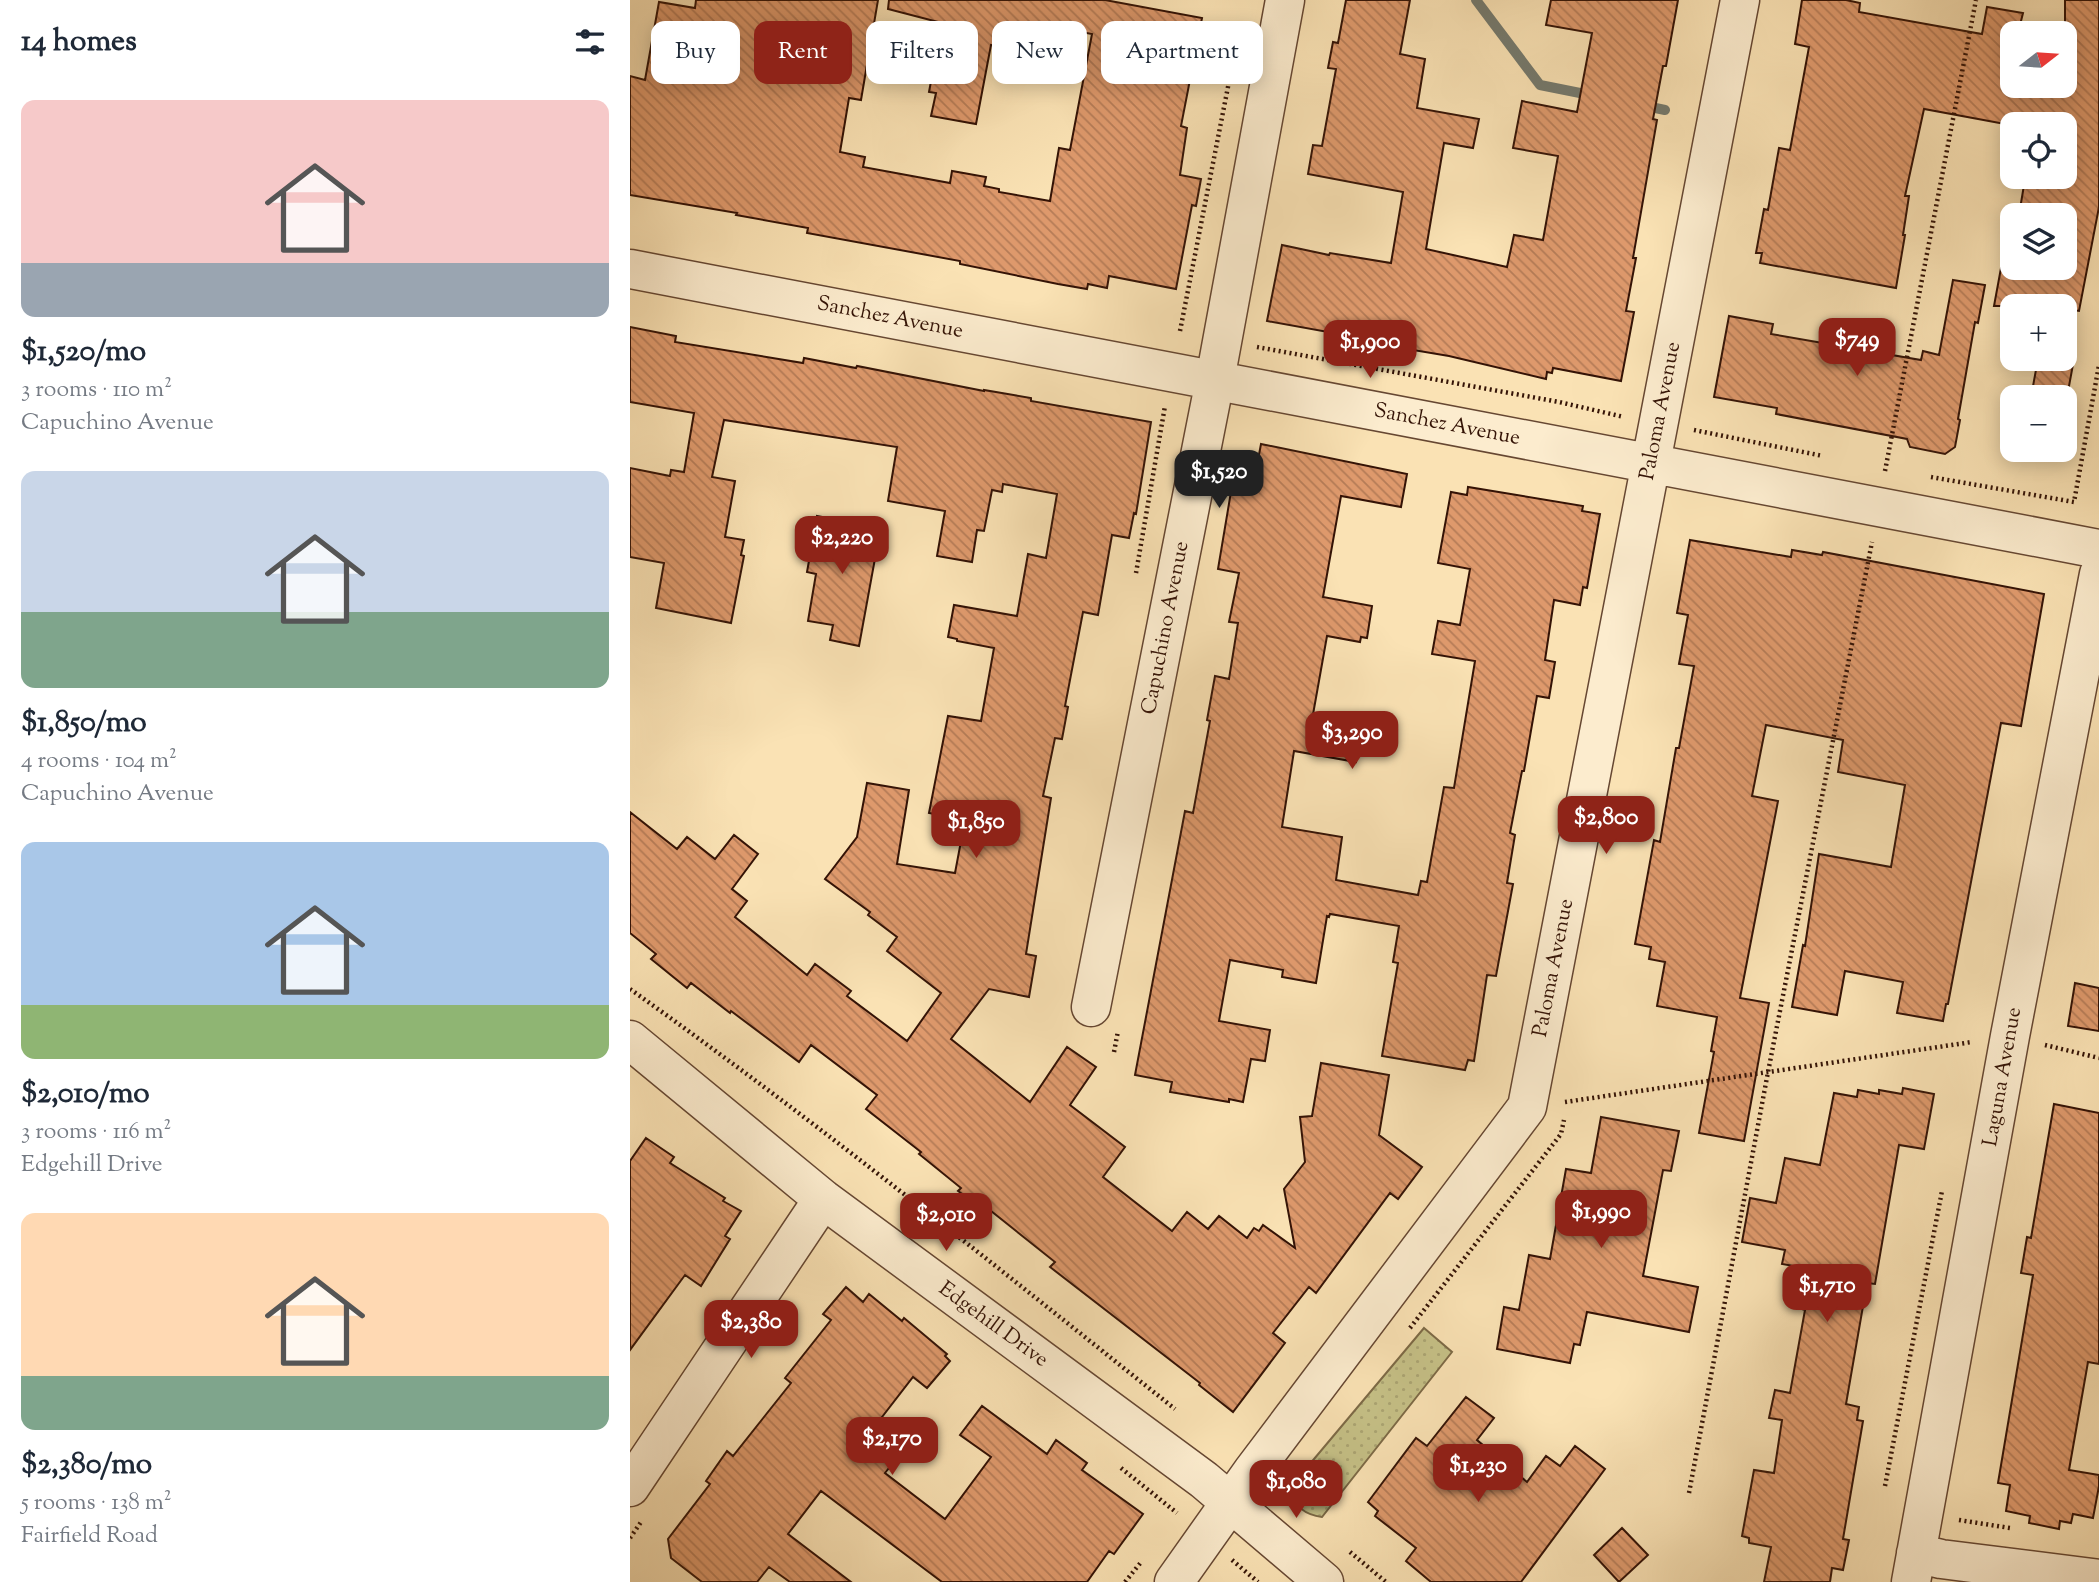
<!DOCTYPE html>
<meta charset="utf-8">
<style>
body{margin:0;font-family:"Sorts Mill Goudy",serif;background:#f6f6f7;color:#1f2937;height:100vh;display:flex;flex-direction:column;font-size:26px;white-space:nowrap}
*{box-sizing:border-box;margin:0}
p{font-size:23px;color:#747a83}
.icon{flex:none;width:38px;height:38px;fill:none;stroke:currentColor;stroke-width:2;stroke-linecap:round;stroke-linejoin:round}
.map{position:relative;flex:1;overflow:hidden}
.side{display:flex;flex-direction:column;background:#fff;width:630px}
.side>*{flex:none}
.hud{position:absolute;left:21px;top:21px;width:665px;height:63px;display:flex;gap:14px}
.needle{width:46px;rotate:73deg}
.tools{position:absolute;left:1370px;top:21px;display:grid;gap:14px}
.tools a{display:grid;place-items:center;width:77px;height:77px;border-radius:14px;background:#fff;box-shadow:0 4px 18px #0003;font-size:35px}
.price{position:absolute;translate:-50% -60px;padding:0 16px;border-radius:14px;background:#8f2418;color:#fff;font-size:23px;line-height:46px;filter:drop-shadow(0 2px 4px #0008)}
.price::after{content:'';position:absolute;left:50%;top:42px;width:21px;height:16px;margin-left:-10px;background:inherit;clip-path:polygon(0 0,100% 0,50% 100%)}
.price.active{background:#222;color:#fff}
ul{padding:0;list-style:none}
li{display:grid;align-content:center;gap:14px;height:371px;padding:0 21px}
li span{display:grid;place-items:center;height:217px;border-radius:14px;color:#555}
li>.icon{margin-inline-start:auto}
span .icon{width:126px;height:126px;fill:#fffc;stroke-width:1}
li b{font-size:30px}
h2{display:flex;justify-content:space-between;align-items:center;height:84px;padding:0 21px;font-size:30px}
.tag{padding:0 24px;border-radius:14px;background:#fff;box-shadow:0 4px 18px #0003;font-size:24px;line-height:63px}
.tag.active{background:#8f2418;color:#fff}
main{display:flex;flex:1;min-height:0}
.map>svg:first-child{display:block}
.park{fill:url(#park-dots);stroke:#7d6a46;stroke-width:2}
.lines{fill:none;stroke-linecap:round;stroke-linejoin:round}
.stream{stroke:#74796d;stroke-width:10}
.building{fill:url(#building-back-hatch);stroke:#341306;stroke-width:2}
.minor-casing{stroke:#664732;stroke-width:41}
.path{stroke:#341306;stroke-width:4.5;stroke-dasharray:2 3.5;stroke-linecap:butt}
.minor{stroke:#fcecce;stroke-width:38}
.labels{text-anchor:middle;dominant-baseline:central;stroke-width:7;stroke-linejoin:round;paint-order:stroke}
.street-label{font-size:21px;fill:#341306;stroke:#fcecce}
</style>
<main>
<section class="side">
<h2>14 homes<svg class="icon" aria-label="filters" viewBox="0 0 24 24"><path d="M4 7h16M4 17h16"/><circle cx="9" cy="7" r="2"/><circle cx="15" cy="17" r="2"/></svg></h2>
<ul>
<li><span style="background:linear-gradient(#f6c9c9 75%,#9aa5b1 0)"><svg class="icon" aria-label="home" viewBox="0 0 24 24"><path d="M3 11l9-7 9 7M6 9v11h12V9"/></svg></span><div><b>$1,520/mo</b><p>3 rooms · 110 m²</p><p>Capuchino Avenue</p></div></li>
<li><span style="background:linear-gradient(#c9d6e8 65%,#7fa58c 0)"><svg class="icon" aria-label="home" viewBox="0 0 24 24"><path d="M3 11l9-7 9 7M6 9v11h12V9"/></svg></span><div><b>$1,850/mo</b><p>4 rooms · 104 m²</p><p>Capuchino Avenue</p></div></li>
<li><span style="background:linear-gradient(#a9c7e8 75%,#8fb573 0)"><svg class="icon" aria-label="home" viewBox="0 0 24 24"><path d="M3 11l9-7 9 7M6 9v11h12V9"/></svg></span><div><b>$2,010/mo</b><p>3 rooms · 116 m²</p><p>Edgehill Drive</p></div></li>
<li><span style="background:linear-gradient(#ffd9b3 75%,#7fa58c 0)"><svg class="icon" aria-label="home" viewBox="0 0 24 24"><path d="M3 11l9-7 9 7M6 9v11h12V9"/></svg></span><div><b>$2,380/mo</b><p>5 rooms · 138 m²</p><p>Fairfield Road</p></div></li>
</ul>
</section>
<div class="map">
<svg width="1469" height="1582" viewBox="0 0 1469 1582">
<defs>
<pattern id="park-dots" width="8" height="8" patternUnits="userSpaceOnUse" patternTransform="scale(1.75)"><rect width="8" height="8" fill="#c6c187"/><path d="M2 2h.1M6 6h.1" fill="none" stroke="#aba573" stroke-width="1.8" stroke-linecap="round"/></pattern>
<pattern id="building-back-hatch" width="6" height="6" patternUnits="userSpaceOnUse" patternTransform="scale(1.75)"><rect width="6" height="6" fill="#de996c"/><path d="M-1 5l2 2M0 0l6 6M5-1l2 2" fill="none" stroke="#b57c57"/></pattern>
</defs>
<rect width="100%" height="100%" fill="#fae2b4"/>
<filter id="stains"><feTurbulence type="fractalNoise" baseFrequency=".00286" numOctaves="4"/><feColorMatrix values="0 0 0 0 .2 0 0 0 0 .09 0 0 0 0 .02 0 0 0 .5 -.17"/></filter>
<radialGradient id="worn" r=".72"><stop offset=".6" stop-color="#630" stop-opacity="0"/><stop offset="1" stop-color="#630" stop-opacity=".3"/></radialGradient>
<path class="park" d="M 794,1328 L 822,1352 L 692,1517 C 675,1515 664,1506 658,1490 Z"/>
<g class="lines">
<path class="stream" d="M 846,0 L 910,85 L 965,96
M 1011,105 L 1035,110"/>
</g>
<path class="building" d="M 66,0 L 248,0 L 231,100 L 219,98 L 210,152 L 235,157 L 233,167 L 320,183 L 322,171 L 356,177 L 354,186 L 369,189 L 369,192 L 420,201 L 429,148 L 440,150 L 462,34 L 403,23 L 397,52 L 361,45 L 346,124 L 301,116 L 306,93 L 299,92 L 312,23 L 258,9 L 259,0 L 475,0 L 572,18 L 551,126 L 557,128 L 550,175 L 571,179 L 566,206 L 562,205 L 546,289 L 479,276 L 477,288 L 458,284 L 457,289 L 428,284 L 330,264 L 330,261 L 177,233 L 178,228 L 106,215 L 107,213 L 0,195 L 0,76 L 15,80 L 29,2 L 65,8 Z
M 716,0 L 780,0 L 770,54 L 795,59 L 787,108 L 849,119 L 843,148 L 814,143 L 796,249 L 877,267 L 884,235 L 913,240 L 928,156 L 883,148 L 892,101 L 947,112 L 962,33 L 916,25 L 921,0 L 1048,0 L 1036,66 L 1033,66 L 1023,119 L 1027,120 L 1003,258 L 1006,258 L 996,311 L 1004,312 L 991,381 L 923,368 L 922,373 L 917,372 L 916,379 L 819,356 L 759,346 L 759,343 L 637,321 L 652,245 L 699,255 L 700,253 L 761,263 L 773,192 L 678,174 L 683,145 L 692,146 L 706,69 L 698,68 L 703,42 L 708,43 Z
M 1172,0 L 1216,0 L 1230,3 L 1229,12 L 1352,34 L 1357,7 L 1393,13 L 1388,33 L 1382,33 L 1382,86 L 1435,86 L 1435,0 L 1469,0 L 1469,207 L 1449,311 L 1435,309 L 1435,306 L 1364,306 L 1371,268 L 1435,268 L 1435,215 L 1389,215 L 1395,179 L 1435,186 L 1435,124 L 1375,124 L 1294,109 L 1275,196 L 1279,196 L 1273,235 L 1275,235 L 1266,288 L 1130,263 L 1132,253 L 1126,253 L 1134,209 L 1138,210 L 1149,148 L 1160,150 L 1179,47 L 1165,44 Z
M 1323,280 L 1355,285 L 1348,323 L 1345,322 L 1328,419 L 1330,420 L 1325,447 L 1315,454 L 1280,447 L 1277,439 L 1146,414 L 1147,408 L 1084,397 L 1099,316 L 1143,324 L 1141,334 L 1291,360 L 1293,351 L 1309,355 Z
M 0,327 L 46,336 L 45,342 L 173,363 L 174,358 L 226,368 L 227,366 L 354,391 L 354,390 L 401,398 L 401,401 L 521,422 L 506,514 L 504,513 L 499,538 L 482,535 L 468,615 L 453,612 L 435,706 L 438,707 L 432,739 L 425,738 L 413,796 L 421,798 L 396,954 L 406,956 L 399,997 L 359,989 L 321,1039 L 400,1102 L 437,1047 L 466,1067 L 440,1105 L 495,1147 L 473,1177 L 542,1231 L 557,1212 L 578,1229 L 589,1216 L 617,1238 L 624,1228 L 629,1231 L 633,1225 L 665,1248 L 654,1189 L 675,1162 L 670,1117 L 682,1116 L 691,1063 L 759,1075 L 749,1135 L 792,1167 L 768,1199 L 760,1193 L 686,1293 L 679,1287 L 643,1333 L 655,1343 L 603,1412 L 569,1385 L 570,1383 L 420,1267 L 425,1262 L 356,1207 L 354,1210 L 328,1191 L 331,1188 L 289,1154 L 291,1152 L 236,1109 L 247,1095 L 181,1045 L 169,1062 L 101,1011 L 100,1013 L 61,983 L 57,988 L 21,959 L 26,954 L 0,933 L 0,812 L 47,849 L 57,837 L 85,859 L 104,835 L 128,854 L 102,889 L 117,901 L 105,917 L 177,975 L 185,964 L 221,991 L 217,996 L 277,1041 L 311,993 L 257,951 L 267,937 L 238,915 L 240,912 L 195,879 L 227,837 L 237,783 L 279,790 L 267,864 L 325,873 L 335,820 L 299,813 L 318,716 L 351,721 L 364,648 L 327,641 L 327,639 L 318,637 L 324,605 L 387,616 L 398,554 L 416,558 L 427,494 L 373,484 L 372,492 L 362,490 L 354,531 L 347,530 L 342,562 L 307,556 L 315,511 L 258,501 L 267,447 L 94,420 L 82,477 L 105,481 L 95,537 L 114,540 L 111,555 L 114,556 L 101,623 L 26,608 L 34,563 L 0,557 L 0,468 L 40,476 L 41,470 L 54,472 L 64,413 L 0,402 Z
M 1408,359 L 1444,359 L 1437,397 L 1401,397 Z
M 631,444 L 777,474 L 771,507 L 711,496 L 693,597 L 742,606 L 737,638 L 731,637 L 730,642 L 697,636 L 682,720 L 731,729 L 726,762 L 664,751 L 652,827 L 712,837 L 706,880 L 788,895 L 791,881 L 797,882 L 814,787 L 824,788 L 845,661 L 802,654 L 808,621 L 830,625 L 840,569 L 808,563 L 821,492 L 837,495 L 838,487 L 953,506 L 952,511 L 970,514 L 957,588 L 953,587 L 950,605 L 924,600 L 915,660 L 925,662 L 919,698 L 907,696 L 894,771 L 892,771 L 880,833 L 885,835 L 877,883 L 883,884 L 866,976 L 857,975 L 844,1061 L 838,1060 L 835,1070 L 752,1056 L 768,963 L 763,962 L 769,926 L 700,914 L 699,917 L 697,916 L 686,983 L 652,977 L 653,970 L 600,960 L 589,1021 L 640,1030 L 635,1061 L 621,1059 L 613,1102 L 599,1099 L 599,1102 L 540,1092 L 542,1082 L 505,1075 L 555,811 L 563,813 L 580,721 L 577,720 L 585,676 L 599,679 L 608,623 L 599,622 L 609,573 L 588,569 L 607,456 L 628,460 Z
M 187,516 L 252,528 L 247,553 L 246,553 L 229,646 L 200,640 L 203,625 L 178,621 L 186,574 L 177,572 Z
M 1060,540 L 1161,557 L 1162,550 L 1192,555 L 1193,552 L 1414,594 L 1391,726 L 1371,723 L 1318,1004 L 1316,1004 L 1313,1021 L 1267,1013 L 1273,982 L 1215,971 L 1207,1015 L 1162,1007 L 1173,945 L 1175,946 L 1189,854 L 1261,867 L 1275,785 L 1208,772 L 1213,740 L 1136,725 L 1122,796 L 1148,801 L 1110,998 L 1139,1003 L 1114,1141 L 1069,1133 L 1084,1052 L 1081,1051 L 1087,1017 L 1027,1006 L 1035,962 L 1019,959 L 1021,947 L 1005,944 L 1024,840 L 1030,842 L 1046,748 L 1049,748 L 1064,666 L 1049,664 L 1058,615 L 1047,613 Z
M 1445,983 L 1469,988 L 1469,1031 L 1438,1026 Z
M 1273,1088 L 1304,1094 L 1294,1149 L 1269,1145 L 1245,1284 L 1237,1283 L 1216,1404 L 1229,1407 L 1227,1420 L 1233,1421 L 1213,1539 L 1219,1540 L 1213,1570 L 1202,1568 L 1200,1582 L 1134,1582 L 1141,1547 L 1119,1543 L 1119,1538 L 1112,1536 L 1124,1470 L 1144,1473 L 1152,1420 L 1139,1418 L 1145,1390 L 1160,1393 L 1175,1310 L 1172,1309 L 1178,1272 L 1164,1269 L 1164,1266 L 1152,1264 L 1155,1250 L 1112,1242 L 1120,1198 L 1146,1203 L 1155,1158 L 1190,1165 L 1204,1093 L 1227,1097 L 1228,1090 L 1249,1094 L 1249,1090 L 1272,1094 Z
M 1424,1104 L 1469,1113 L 1469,1364 L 1458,1362 L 1439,1470 L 1469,1475 L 1469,1486 L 1463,1518 L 1443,1514 L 1441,1523 L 1430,1521 L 1429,1529 L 1399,1523 L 1400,1516 L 1376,1511 L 1380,1485 L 1368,1483 L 1403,1275 L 1391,1273 L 1397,1237 L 1401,1238 Z
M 971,1117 L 1049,1131 L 1041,1171 L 1033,1170 L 1013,1276 L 1068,1287 L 1059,1332 L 957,1312 L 950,1345 L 944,1344 L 940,1363 L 867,1349 L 874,1307 L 889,1310 L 899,1255 L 920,1259 L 936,1169 L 961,1173 Z
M 16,1138 L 44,1157 L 40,1163 L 95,1198 L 93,1201 L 111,1211 L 95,1236 L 100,1239 L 71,1286 L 55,1275 L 0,1350 L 0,1161 Z
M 216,1287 L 233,1302 L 239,1294 L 272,1321 L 274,1318 L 317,1354 L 315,1356 L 320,1361 L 297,1388 L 283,1377 L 242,1430 L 271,1453 L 255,1473 L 315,1519 L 361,1457 L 330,1435 L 352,1406 L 417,1454 L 426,1440 L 457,1463 L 452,1470 L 513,1514 L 484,1554 L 479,1551 L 457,1582 L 312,1582 L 191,1491 L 158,1534 L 221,1582 L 160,1582 L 139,1567 L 127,1582 L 72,1582 L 41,1558 L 38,1539 L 80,1484 L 76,1481 L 97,1451 L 103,1456 L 161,1383 L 155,1378 L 201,1320 L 193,1314 Z
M 836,1397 L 864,1418 L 847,1440 L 897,1482 L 916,1456 L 930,1466 L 945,1446 L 975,1469 L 891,1582 L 801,1582 L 776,1561 L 786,1548 L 745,1516 L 748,1511 L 738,1502 L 786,1438 L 797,1446 Z
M 992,1528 L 1018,1555 L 989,1582 L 964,1555 Z"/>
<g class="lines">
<defs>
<path id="minor" d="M 0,269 L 1469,549
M 461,1007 L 585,380 L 655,0
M 0,1040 L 193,1199 L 574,1480 L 694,1582
M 0,1487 L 193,1199
M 1286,1553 L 1311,1559 L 1469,1579
M 544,1582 L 622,1472 L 897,1107 L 1110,0
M 1281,1582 L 1380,1036 L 1469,574"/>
</defs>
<use href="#minor" class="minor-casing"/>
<path class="path" d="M 550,331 L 608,36
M 627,347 L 929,402 L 994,417
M 1064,430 L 1193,456
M 1255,471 L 1346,0
M 1301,477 L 1444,502 L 1469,365
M 506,573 L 535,406
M 0,989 C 187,1122 366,1266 545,1409
M 1415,1045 L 1469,1058
M 484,1052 L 488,1031
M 935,1102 L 1342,1042
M 780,1328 L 931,1134 L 934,1120
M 491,1468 L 547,1513
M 1255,1486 L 1312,1191
M 1059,1493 L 1138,1072 L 1242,542
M 1329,1520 L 1380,1528
M 0,1538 L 11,1522
M 720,1552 L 756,1582
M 602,1560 L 628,1582
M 495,1582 L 512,1561"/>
<use href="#minor" class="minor"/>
</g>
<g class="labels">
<g class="street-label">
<text transform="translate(260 318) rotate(11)">Sanchez Avenue</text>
<text transform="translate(1031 411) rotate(-79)">Paloma Avenue</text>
<text transform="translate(817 425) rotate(11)">Sanchez Avenue</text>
<text transform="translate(536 628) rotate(-79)">Capuchino Avenue</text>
<text transform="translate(924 968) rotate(-79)">Paloma Avenue</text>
<text transform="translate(1373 1077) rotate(-80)">Laguna Avenue</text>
<text transform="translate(363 1325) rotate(36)">Edgehill Drive</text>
</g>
</g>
<rect width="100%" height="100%" filter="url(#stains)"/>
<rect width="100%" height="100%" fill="url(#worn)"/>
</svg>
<div class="tools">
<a><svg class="needle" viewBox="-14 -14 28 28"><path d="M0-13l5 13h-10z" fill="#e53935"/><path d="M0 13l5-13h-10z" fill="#747a83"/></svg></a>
<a><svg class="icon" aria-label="locate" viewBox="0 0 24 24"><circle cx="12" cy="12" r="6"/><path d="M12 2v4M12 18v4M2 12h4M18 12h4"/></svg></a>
<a><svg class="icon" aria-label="layers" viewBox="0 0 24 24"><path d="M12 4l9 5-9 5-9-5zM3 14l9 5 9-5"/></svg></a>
<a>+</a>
<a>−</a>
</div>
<b class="price" style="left:1227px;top:378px">$749</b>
<b class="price" style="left:740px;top:380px">$1,900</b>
<b class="price active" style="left:589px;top:510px">$1,520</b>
<b class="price" style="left:212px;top:576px">$2,220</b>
<b class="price" style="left:722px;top:771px">$3,290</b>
<b class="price" style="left:976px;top:856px">$2,800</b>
<b class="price" style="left:346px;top:860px">$1,850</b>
<b class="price" style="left:971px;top:1250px">$1,990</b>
<b class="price" style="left:316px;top:1253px">$2,010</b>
<b class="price" style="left:1197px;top:1324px">$1,710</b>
<b class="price" style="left:121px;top:1360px">$2,380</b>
<b class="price" style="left:262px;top:1477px">$2,170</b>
<b class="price" style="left:848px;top:1504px">$1,230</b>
<b class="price" style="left:666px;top:1520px">$1,080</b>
<div class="hud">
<a class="tag">Buy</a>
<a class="tag active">Rent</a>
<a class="tag">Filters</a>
<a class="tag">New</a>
<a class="tag">Apartment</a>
</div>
</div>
</main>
